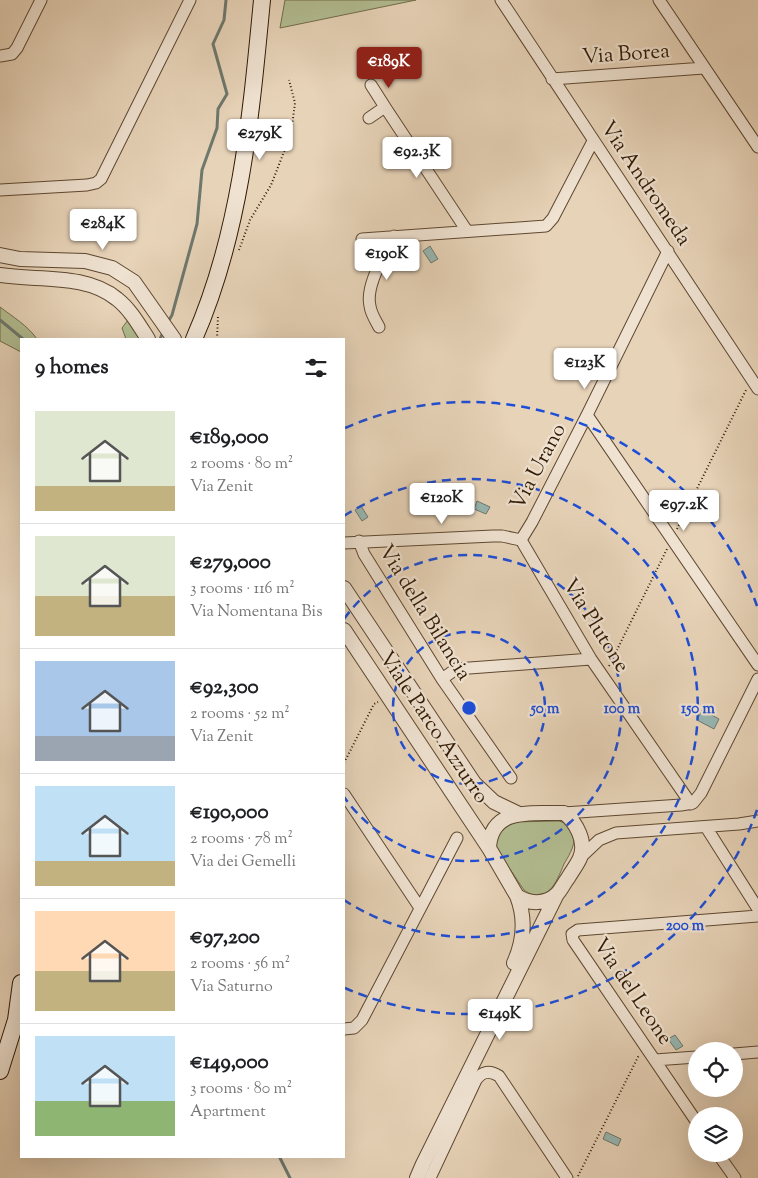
<!DOCTYPE html>
<meta charset="utf-8">
<style>
body{margin:0;font-family:"Sorts Mill Goudy",serif;background:#f6f6f6;color:#202124;height:100vh;display:flex;flex-direction:column;font-size:19px;white-space:nowrap}
*{box-sizing:border-box;margin:0}
p{font-size:16px;color:#757577}
.icon{flex:none;width:28px;height:28px;fill:none;stroke:currentColor;stroke-width:2;stroke-linecap:round;stroke-linejoin:round}
.map{position:relative;flex:1;overflow:hidden}
.drawer{position:absolute;left:20px;top:338px;width:325px;height:820px;display:flex;flex-direction:column;background:#fff;border-radius:0px;box-shadow:0 5px 20px #0002}
.drawer>*{flex:none}
.fabs{position:absolute;left:688px;top:1042px;display:grid;gap:10px}
.fabs a{display:grid;place-items:center;width:55px;height:55px;border-radius:50%;background:#fff;box-shadow:0 5px 20px #0002;font-size:25px}
.price{position:absolute;translate:-50% -42px;padding:0 11px;border-radius:5px;background:#fff;color:#222;font-size:16px;line-height:32px;filter:drop-shadow(0 1px 2px #0008)}
.price::after{content:'';position:absolute;left:50%;top:30px;width:15px;height:11px;margin-left:-8px;background:inherit;clip-path:polygon(0 0,100% 0,50% 100%)}
.price.on{background:#8f2418;color:#fff}
ul{padding:0;list-style:none}
li{display:flex;align-items:center;gap:15px;height:125px;padding:0 15px}
li+li{border-top:1px solid #e0e0e0}
li span{display:grid;place-items:center;flex:none;width:140px;height:100px;border-radius:0px;color:#555}
li>.icon{margin-inline-start:auto}
span .icon{width:60px;height:60px;fill:#fffc;stroke-width:1}
li b{font-size:21px}
h2{display:flex;justify-content:space-between;align-items:center;height:60px;padding:0 15px;font-size:21px}
.map>svg:first-child{display:block}
.green{fill:#b2bd91;stroke:#726c4a}
.water{fill:#97b7b3;stroke:#6e786d}
.lines{fill:none;stroke-linecap:round;stroke-linejoin:round}
.stream{stroke:#6e786d;stroke-width:3}
.minor-casing{stroke:#5e4831;stroke-width:13}
.tertiary-casing{stroke:#5e4831;stroke-width:16}
.secondary-casing{stroke:#311a04;stroke-width:18}
.path{stroke:#311a04;stroke-width:2;stroke-dasharray:1 2.5;stroke-linecap:butt}
.minor{stroke:#efe2d1;stroke-width:11}
.tertiary{stroke:#efe2d1;stroke-width:14}
.secondary{stroke:#efe2d1;stroke-width:16}
.ring{fill:none;stroke:#1d4ed8;stroke-width:2.5;stroke-dasharray:9 6}
.labels{text-anchor:middle;dominant-baseline:central;stroke-width:4.5;stroke-linejoin:round;paint-order:stroke}
.street-label{font-size:21px;fill:#311a04;stroke:#efe2d1}
.centre{fill:#1d4ed8;stroke:#efe2d1;stroke-width:2.5}
.ring-label{font-size:15px;text-anchor:middle;font-weight:bold;fill:#1d4ed8;stroke:#efe2d1;stroke-width:4.5;stroke-linejoin:round;paint-order:stroke}
</style>
<div class="map">
<svg width="758" height="1178" viewBox="0 0 758 1178">
<rect width="100%" height="100%" fill="#e7d3b8"/>
<filter id="stains"><feTurbulence type="fractalNoise" baseFrequency=".004" numOctaves="4"/><feColorMatrix values="0 0 0 0 .2 0 0 0 0 .09 0 0 0 0 .02 0 0 0 .5 -.17"/></filter>
<radialGradient id="worn" r=".72"><stop offset=".6" stop-color="#630" stop-opacity="0"/><stop offset="1" stop-color="#630" stop-opacity=".3"/></radialGradient>
<path class="green" d="M 285,0 L 416,0 L 280,28 Z
M 0,307 C 13,317 27,325 37,339 L 21,339 L 21,352 L 0,341 Z
M 128,320 L 145,339 L 126,339 L 122,328 Z
M 559,821 L 568,824 C 570,829 574,834 574,839 C 574,848 568,857 564,864 C 557,881 547,907 524,890 L 497,850 L 495,847 L 497,832 L 512,822 Z"/>
<path class="water" d="M 430,246 L 438,259 L 431,263 L 423,251 Z
M 477,501 L 490,507 L 486,514 L 474,509 Z
M 361,506 L 368,517 L 362,521 L 355,510 Z
M 702,710 L 719,719 L 714,729 L 697,720 Z
M 675,1035 L 683,1046 L 676,1050 L 668,1039 Z
M 606,1132 L 621,1139 L 618,1146 L 603,1139 Z"/>
<g class="lines">
<path class="stream" d="M 0,320 L 23,339
M 168,322 L 172,315 L 197,224 L 202,170 L 217,128 L 218,109 L 227,94 L 213,44 L 224,20 L 226,0
M 160,339 L 164,330
M 279,1156 L 290,1178"/>
<defs>
<path id="minor" d="M 501,0 L 758,389
M 659,0 L 758,147
M 0,56 L 12,54 L 17,48 L 41,0
M 552,79 L 704,68
M 371,85 L 385,107
M 369,118 L 385,107 L 467,231
M 0,190 L 87,185 L 96,183 L 101,179 L 190,0
M 362,239 L 546,226 L 553,218 L 593,141
M 379,327 C 376,321 371,314 370,306 C 365,285 385,255 394,236
M 587,415 L 758,665
M 521,540 L 532,522 L 587,415 L 668,251
M 521,540 L 591,659 L 691,804
M 359,541 L 364,554 L 442,679 L 511,778
M 344,543 L 493,536 L 502,536 L 521,540
M 442,679 L 456,669 L 591,659
M 344,794 L 420,908
M 564,813 L 681,805 L 693,803 L 701,793 L 758,679
M 706,827 L 758,909
M 581,857 L 599,840 L 616,833 L 739,824 L 758,821
M 344,1029 L 354,1028 L 362,1020 L 457,838
M 734,1054 L 758,1052
M 655,1060 L 696,1057
M 696,1121 L 573,940 L 572,934 L 578,930 L 758,916
M 718,1154 L 735,1178
M 430,1178 L 476,1080 C 482,1071 490,1070 499,1076 L 567,1178"/>
<path id="tertiary" d="M 0,255 L 20,259 L 85,261 L 112,268 L 134,282 L 174,339
M 0,275 C 37,281 86,273 117,299 C 130,309 139,325 148,339
M 344,588 L 474,783 L 494,802 L 519,814
M 344,630 L 489,848
M 564,813 C 576,822 587,842 580,858 C 577,865 572,871 568,878 C 564,883 561,890 557,894 C 546,905 528,904 517,896 L 489,848 C 491,806 533,814 564,813 Z
M 514,963 C 524,941 526,919 517,896
M 417,1178 L 423,1164 L 557,894"/>
<path id="secondary" d="M 194,339 C 241,232 251,115 262,0
M 0,1071 L 16,1020 L 21,983"/>
</defs>
<use href="#minor" class="minor-casing"/>
<use href="#tertiary" class="tertiary-casing"/>
<use href="#secondary" class="secondary-casing"/>
<path class="path" d="M 239,250 L 250,220 L 271,185 L 291,134 L 295,103 L 289,80
M 217,339 L 218,316
M 677,529 L 746,390
M 609,666 L 667,549
M 344,763 L 374,704 L 378,702
M 578,1176 L 639,1055"/>
<use href="#minor" class="minor"/>
<use href="#tertiary" class="tertiary"/>
<use href="#secondary" class="secondary"/>
</g>
<g class="ring">
<circle cx="469" cy="708" r="76"/>
<path d="M344 619A153 153 0 1 1 344 797"/>
<path d="M344 516A229 229 0 1 1 344 900"/>
<path d="M757 810A306 306 0 0 1 345 988M345 428A306 306 0 0 1 757 606"/>
</g>
<g class="labels">
<g class="street-label">
<text transform="translate(626 55) rotate(-4)">Via Borea</text>
<text transform="translate(645 184) rotate(56)">Via Andromeda</text>
<text transform="translate(539 467) rotate(-62)">Via Urano</text>
<text transform="translate(424 613) rotate(58)">Via della Bilancia</text>
<text transform="translate(595 626) rotate(58)">Via Plutone</text>
<text transform="translate(433 728) rotate(56)">Viale Parco Azzurro</text>
<text transform="translate(632 992) rotate(56)">Via del Leone</text>
</g>
</g>
<circle cx="469" cy="708" r="8" class="centre"/>
<g class="ring-label">
<text x="545" y="713">50 m</text>
<text x="622" y="713">100 m</text>
<text x="698" y="713">150 m</text>
<text x="685" y="930">200 m</text>
</g>
<rect width="100%" height="100%" filter="url(#stains)"/>
<rect width="100%" height="100%" fill="url(#worn)"/>
</svg>
<div class="fabs">
<a><svg class="icon" aria-label="locate" viewBox="0 0 24 24"><circle cx="12" cy="12" r="6"/><path d="M12 2v4M12 18v4M2 12h4M18 12h4"/></svg></a>
<a><svg class="icon" aria-label="layers" viewBox="0 0 24 24"><path d="M12 4l9 5-9 5-9-5zM3 14l9 5 9-5"/></svg></a>
</div>
<b class="price on" style="left:389px;top:89px">€189K</b>
<b class="price" style="left:260px;top:161px">€279K</b>
<b class="price" style="left:417px;top:179px">€92.3K</b>
<b class="price" style="left:103px;top:251px">€284K</b>
<b class="price" style="left:387px;top:281px">€190K</b>
<b class="price" style="left:585px;top:390px">€123K</b>
<b class="price" style="left:442px;top:525px">€120K</b>
<b class="price" style="left:684px;top:532px">€97.2K</b>
<b class="price" style="left:500px;top:1041px">€149K</b>
<section class="drawer">
<h2>9 homes<svg class="icon" aria-label="filters" viewBox="0 0 24 24"><path d="M4 7h16M4 17h16"/><circle cx="9" cy="7" r="2"/><circle cx="15" cy="17" r="2"/></svg></h2>
<ul>
<li><span style="background:linear-gradient(#dfe7d0 75%,#c2b280 0)"><svg class="icon" aria-label="home" viewBox="0 0 24 24"><path d="M3 11l9-7 9 7M6 9v11h12V9"/></svg></span><div><b>€189,000</b><p>2 rooms · 80 m²</p><p>Via Zenit</p></div></li>
<li><span style="background:linear-gradient(#dfe7d0 60%,#c2b280 0)"><svg class="icon" aria-label="home" viewBox="0 0 24 24"><path d="M3 11l9-7 9 7M6 9v11h12V9"/></svg></span><div><b>€279,000</b><p>3 rooms · 116 m²</p><p>Via Nomentana Bis</p></div></li>
<li><span style="background:linear-gradient(#a9c7e8 75%,#9aa5b1 0)"><svg class="icon" aria-label="home" viewBox="0 0 24 24"><path d="M3 11l9-7 9 7M6 9v11h12V9"/></svg></span><div><b>€92,300</b><p>2 rooms · 52 m²</p><p>Via Zenit</p></div></li>
<li><span style="background:linear-gradient(#bfe0f5 75%,#c2b280 0)"><svg class="icon" aria-label="home" viewBox="0 0 24 24"><path d="M3 11l9-7 9 7M6 9v11h12V9"/></svg></span><div><b>€190,000</b><p>2 rooms · 78 m²</p><p>Via dei Gemelli</p></div></li>
<li><span style="background:linear-gradient(#ffd9b3 60%,#c2b280 0)"><svg class="icon" aria-label="home" viewBox="0 0 24 24"><path d="M3 11l9-7 9 7M6 9v11h12V9"/></svg></span><div><b>€97,200</b><p>2 rooms · 56 m²</p><p>Via Saturno</p></div></li>
<li><span style="background:linear-gradient(#bfe0f5 65%,#8fb573 0)"><svg class="icon" aria-label="home" viewBox="0 0 24 24"><path d="M3 11l9-7 9 7M6 9v11h12V9"/></svg></span><div><b>€149,000</b><p>3 rooms · 80 m²</p><p>Apartment</p></div></li>
</ul>
</section>
</div>
